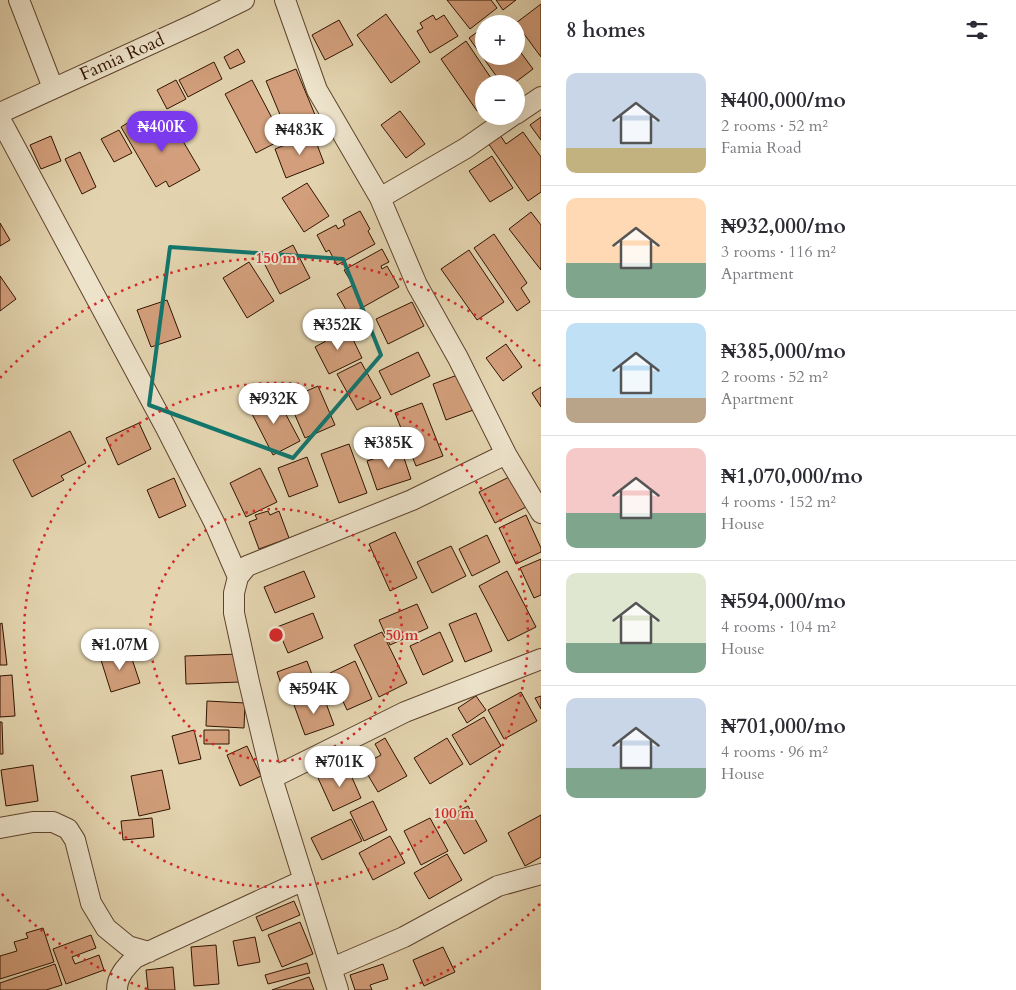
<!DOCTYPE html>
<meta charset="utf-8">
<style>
body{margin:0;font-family:Cardo,serif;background:#f7f7f7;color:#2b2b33;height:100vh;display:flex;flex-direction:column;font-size:19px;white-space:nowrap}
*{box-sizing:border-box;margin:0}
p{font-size:16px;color:#7c7c81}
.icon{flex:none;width:28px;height:28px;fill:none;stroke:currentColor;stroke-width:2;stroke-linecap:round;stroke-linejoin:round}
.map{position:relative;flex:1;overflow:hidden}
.panel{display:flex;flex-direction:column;background:#fff;width:475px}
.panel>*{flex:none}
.controls{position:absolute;left:475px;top:15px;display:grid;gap:10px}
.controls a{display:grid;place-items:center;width:50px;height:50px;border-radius:50%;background:#fff;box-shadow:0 5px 20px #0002;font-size:25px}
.price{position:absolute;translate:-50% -42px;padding:0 11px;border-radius:18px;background:#fff;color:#222;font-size:16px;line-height:32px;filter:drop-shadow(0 1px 2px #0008)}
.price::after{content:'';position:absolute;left:50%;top:30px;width:15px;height:11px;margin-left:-8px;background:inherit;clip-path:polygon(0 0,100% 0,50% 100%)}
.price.selected{background:#7c3aed;color:#fff}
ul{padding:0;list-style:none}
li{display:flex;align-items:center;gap:15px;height:125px;padding:0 25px}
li+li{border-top:1px solid #e1e1e2}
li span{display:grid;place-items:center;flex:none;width:140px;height:100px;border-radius:10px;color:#555}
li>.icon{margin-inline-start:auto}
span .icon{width:60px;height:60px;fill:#fffc;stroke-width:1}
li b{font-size:21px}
h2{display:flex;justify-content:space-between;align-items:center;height:60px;padding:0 25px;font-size:21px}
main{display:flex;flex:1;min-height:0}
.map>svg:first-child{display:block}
.building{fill:#d29e7b;stroke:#311400}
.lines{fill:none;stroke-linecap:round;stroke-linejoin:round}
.minor-casing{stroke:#5e442c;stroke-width:22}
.minor{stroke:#ede3cb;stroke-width:20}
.marked{fill:none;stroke:#0f766e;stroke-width:4;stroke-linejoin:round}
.ring{fill:none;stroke:#d62828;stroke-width:2.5;stroke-dasharray:2.5 5}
.labels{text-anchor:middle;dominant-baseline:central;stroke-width:4;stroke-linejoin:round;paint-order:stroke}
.street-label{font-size:18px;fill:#311400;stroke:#ede3cb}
.centre{fill:#d62828;stroke:#ede3cb;stroke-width:2.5}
.ring-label{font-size:15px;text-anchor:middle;font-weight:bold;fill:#d62828;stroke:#ede3cb;stroke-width:4;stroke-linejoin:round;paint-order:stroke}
</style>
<main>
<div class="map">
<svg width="541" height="990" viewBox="0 0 541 990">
<rect width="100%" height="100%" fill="#e3d4af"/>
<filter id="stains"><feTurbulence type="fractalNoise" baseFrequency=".004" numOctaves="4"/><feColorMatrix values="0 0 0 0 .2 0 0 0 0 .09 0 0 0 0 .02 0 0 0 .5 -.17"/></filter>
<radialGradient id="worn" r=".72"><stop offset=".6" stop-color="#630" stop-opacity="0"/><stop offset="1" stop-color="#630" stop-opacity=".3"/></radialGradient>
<path class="building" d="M 447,0 L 491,0 L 497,8 L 470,29 Z
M 496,0 L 516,0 L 503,10 Z
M 541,4 L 541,57 L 516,23 Z
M 386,14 L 420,62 L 391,83 L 357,35 Z
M 433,15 L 436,20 L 444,15 L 458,36 L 430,53 L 417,31 L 423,28 L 420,23 Z
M 339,20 L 353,45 L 325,60 L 312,35 Z
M 484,27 L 484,56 L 516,56 L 516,46 L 533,69 L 513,84 L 502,84 L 469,38 Z
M 466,41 L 495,84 L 484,84 L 484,107 L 477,111 L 441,59 Z
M 238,49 L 245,62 L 230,69 L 224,57 Z
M 214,62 L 222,79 L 188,97 L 179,80 Z
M 296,69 L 318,122 L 288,134 L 266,81 Z
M 176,80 L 186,99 L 167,109 L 157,90 Z
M 252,80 L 283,139 L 256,153 L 225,94 Z
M 400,111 L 425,144 L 406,158 L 381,125 Z
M 541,117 L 541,140 L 530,125 Z
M 134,119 L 144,136 L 171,121 L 200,170 L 169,187 L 166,181 L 156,187 L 121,127 Z
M 119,130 L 132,153 L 114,162 L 101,139 Z
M 523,132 L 541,157 L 541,192 L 528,201 L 488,143 L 500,135 L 506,144 Z
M 313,134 L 324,163 L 286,178 L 275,149 Z
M 51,136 L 61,161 L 41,169 L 30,145 Z
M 80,152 L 96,187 L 82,194 L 65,159 Z
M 492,156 L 513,188 L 490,202 L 469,171 Z
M 307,183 L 329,216 L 304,232 L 282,198 Z
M 360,211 L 370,229 L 368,231 L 375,244 L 337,265 L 329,250 L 326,252 L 317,235 L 336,225 L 338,229 L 345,225 L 343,220 Z
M 531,212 L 541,225 L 541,270 L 509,229 Z
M 0,223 L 10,240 L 0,246 Z
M 494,234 L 527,283 L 521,288 L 530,302 L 517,311 L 474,248 Z
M 293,245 L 310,278 L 280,294 L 263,261 Z
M 382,249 L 389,262 L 381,266 L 382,269 L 387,266 L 399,287 L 349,315 L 337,294 L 353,285 L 344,270 Z
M 469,250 L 504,302 L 477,320 L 441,269 Z
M 249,262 L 274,301 L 247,318 L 223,278 Z
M 0,276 L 16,299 L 0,311 Z
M 167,300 L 181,337 L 151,347 L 137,310 Z
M 412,302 L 424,326 L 388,344 L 376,319 Z
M 348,329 L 362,358 L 329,374 L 315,347 L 326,341 L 323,337 L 338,330 L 340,333 Z
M 506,344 L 522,367 L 503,381 L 486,358 Z
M 418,352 L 430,376 L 391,395 L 379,371 Z
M 361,362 L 381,398 L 357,410 L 337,374 Z
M 463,373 L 476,409 L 446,420 L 433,384 Z
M 318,386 L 335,425 L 305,438 L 288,399 Z
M 541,387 L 541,407 L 532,393 Z
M 275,394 L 300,441 L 273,455 L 249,408 Z
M 422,403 L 443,456 L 416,466 L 395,413 Z
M 139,423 L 151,449 L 118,465 L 106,438 Z
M 70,431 L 86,463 L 61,476 L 64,480 L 32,497 L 13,460 Z
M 349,444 L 367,493 L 339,503 L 321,454 Z
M 393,448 L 394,451 L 401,449 L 411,479 L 377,490 L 367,461 L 376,458 L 375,455 Z
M 307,457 L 318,486 L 289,497 L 278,468 Z
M 260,468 L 277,502 L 246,517 L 230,483 Z
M 511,476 L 526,507 L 495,523 L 479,492 Z
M 174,478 L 186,506 L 159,518 L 147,490 Z
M 268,511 L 270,515 L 279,511 L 289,538 L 259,549 L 249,522 L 257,519 L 255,515 Z
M 526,515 L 541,548 L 541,552 L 516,564 L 499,528 Z
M 395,532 L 417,578 L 390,591 L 369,544 Z
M 487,535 L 500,562 L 472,576 L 459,549 Z
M 451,546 L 466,576 L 432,593 L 417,562 Z
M 541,559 L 541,595 L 534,598 L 520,568 Z
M 304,571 L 315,597 L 275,613 L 264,587 Z
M 507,571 L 536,627 L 508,641 L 479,586 Z
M 417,604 L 428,628 L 390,645 L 379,620 Z
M 313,613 L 323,638 L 288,653 L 277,627 Z
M 476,613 L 492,651 L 465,662 L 449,624 Z
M 2,623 L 7,665 L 0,665 L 0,624 Z
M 382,632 L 407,683 L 379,697 L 354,645 Z
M 440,632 L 453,661 L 423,675 L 410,646 Z
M 129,650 L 140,683 L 111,692 L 101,660 Z
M 239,654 L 240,682 L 186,684 L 185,656 Z
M 307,661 L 317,688 L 286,698 L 277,672 Z
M 355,661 L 372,699 L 347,710 L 330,673 Z
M 12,675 L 15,716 L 0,717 L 0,676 Z
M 521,692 L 537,721 L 504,739 L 488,710 Z
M 323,695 L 334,725 L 305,735 L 294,705 Z
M 476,696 L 486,710 L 467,723 L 458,708 Z
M 541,696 L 541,709 L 535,698 Z
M 207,701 L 245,703 L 244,728 L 206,726 Z
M 484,717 L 501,746 L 470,765 L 452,735 Z
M 0,722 L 2,722 L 3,754 L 0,754 Z
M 194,730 L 201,759 L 179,764 L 172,736 Z
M 204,730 L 229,730 L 229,744 L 204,744 Z
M 385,738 L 407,776 L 378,792 L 362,765 L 381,755 L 375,744 Z
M 447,738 L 463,764 L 430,784 L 414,758 Z
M 247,746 L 261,776 L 240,786 L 227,755 Z
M 33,765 L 38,801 L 6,806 L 1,770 Z
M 347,766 L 361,798 L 333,811 L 318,778 Z
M 162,770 L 170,809 L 139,816 L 131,776 Z
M 373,801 L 387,830 L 364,841 L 350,812 Z
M 468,806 L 487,841 L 464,854 L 444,819 Z
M 541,815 L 541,857 L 525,866 L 508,833 Z
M 152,818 L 154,837 L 123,840 L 121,821 Z
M 430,818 L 448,851 L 421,865 L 404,831 Z
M 351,819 L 362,841 L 322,860 L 311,838 Z
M 390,836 L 405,863 L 373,880 L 359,853 Z
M 447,854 L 462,880 L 429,899 L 414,873 Z
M 294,901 L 300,915 L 262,931 L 256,917 Z
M 300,922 L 313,954 L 282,967 L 268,935 Z
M 43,928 L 54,962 L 0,979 L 0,956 L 17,951 L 14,942 L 28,938 L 26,933 Z
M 91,935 L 96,948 L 72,957 L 75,964 L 99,955 L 104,970 L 66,984 L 53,949 Z
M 255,937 L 260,962 L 238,966 L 233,941 Z
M 216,945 L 219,984 L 194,986 L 191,947 Z
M 443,947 L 455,972 L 424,986 L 413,960 Z
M 307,963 L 310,973 L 268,984 L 265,975 Z
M 55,964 L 62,985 L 46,990 L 0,990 L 0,983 Z
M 383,964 L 388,979 L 370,985 L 372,990 L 355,990 L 350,975 Z
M 173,967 L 175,990 L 148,990 L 146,970 Z
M 309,977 L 314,990 L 272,990 Z"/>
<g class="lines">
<defs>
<path id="minor" d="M 19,0 L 53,88
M 285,0 L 317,90 L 380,198 L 417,285 L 458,358 L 506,454 L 541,513
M 0,113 L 199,22 L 244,0
M 516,114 L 541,97
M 0,119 L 166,428 L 214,522 L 238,577
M 380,198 L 466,148 L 512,116
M 272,778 L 405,712 L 541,659
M 0,828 L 33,822 L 53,822 L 68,829 L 75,840 L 91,903 L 106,928 L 128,946 L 149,952
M 332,968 L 404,937 L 498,886 L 541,874
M 117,990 C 117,976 126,967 135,958 L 304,880
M 338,990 L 272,778 L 249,682 L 234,613 L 234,593 L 238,577 L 247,566 L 412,500 L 506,454"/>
</defs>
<use href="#minor" class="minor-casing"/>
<use href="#minor" class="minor"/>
</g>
<path class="marked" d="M 170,247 L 343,259 L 381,355 L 293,458 L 149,405 Z"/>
<g class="ring">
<circle cx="276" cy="635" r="126"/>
<circle cx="276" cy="635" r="252"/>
<path d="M540 904A377 377 0 0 1 405 989M147 989A377 377 0 0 1 0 892M0 378A377 377 0 0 1 540 366"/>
</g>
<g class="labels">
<g class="street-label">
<text transform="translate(122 57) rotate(-24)">Famia Road</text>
</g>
</g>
<circle cx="276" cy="635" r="8" class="centre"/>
<g class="ring-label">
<text x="276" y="263">150 m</text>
<text x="402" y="640">50 m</text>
<text x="454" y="818">100 m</text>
</g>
<rect width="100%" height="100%" filter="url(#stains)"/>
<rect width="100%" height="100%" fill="url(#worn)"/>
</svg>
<div class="controls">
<a>+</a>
<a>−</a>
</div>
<b class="price selected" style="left:162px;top:153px">₦400K</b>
<b class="price" style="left:300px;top:156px">₦483K</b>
<b class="price" style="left:338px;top:351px">₦352K</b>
<b class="price" style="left:274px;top:425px">₦932K</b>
<b class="price" style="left:389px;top:469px">₦385K</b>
<b class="price" style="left:120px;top:671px">₦1.07M</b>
<b class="price" style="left:314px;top:715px">₦594K</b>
<b class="price" style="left:340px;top:788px">₦701K</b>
</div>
<section class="panel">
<h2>8 homes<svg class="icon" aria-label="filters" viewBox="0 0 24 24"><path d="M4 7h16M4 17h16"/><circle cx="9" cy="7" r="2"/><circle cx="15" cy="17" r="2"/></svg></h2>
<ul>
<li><span style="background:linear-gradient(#c9d6e8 75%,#c2b280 0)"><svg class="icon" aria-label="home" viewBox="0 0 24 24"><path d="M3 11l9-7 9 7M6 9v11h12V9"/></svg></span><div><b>₦400,000/mo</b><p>2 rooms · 52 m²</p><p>Famia Road</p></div></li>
<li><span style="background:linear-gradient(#ffd9b3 65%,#7fa58c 0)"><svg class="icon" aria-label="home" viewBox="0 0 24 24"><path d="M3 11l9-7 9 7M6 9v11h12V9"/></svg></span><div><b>₦932,000/mo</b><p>3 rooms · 116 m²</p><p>Apartment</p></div></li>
<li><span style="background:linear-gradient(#bfe0f5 75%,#b9a48a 0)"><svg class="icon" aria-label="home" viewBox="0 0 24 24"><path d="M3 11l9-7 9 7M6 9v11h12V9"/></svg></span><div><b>₦385,000/mo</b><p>2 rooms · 52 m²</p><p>Apartment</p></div></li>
<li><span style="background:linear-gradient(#f6c9c9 65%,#7fa58c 0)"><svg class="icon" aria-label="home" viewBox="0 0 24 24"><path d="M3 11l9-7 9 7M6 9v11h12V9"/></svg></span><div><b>₦1,070,000/mo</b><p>4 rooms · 152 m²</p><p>House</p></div></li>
<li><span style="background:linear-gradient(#dfe7d0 70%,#7fa58c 0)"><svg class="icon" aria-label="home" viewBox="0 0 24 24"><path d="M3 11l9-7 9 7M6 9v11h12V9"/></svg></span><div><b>₦594,000/mo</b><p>4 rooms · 104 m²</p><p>House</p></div></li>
<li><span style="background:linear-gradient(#c9d6e8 70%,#7fa58c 0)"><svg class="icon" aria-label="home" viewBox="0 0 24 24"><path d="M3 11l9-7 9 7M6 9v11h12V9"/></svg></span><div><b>₦701,000/mo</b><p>4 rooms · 96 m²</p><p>House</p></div></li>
</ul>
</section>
</main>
